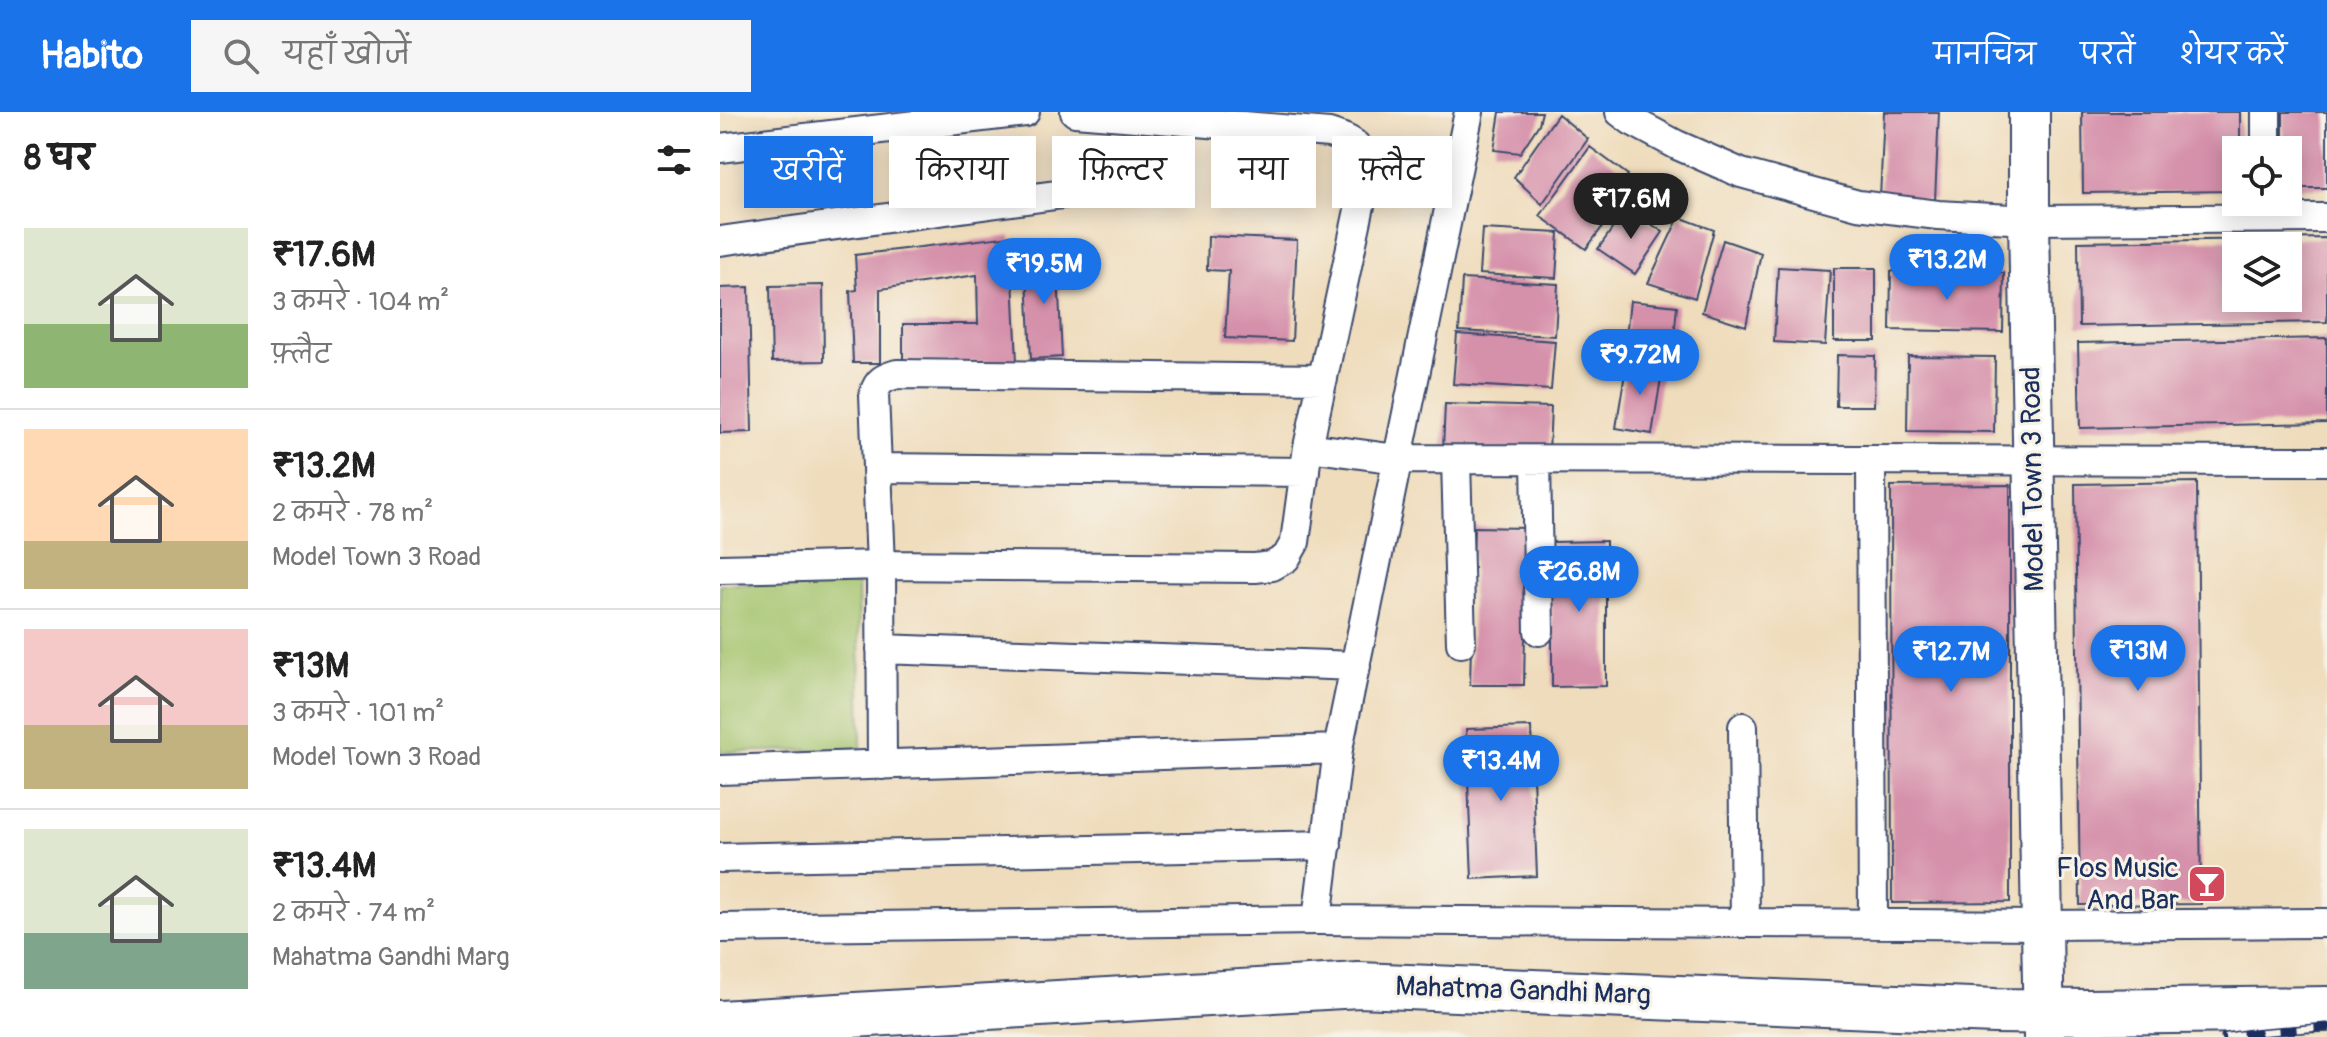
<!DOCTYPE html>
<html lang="hi">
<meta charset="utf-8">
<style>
body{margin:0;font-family:Pangolin,"Playpen Sans Deva",sans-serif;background:#f6f6f6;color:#222;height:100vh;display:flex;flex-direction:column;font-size:30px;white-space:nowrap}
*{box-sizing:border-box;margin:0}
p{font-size:26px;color:#767676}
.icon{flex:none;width:44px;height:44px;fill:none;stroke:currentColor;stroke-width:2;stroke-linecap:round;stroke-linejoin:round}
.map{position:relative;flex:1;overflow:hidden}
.side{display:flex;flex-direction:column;background:#fff;width:720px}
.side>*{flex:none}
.guide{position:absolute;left:24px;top:24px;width:760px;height:72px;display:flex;gap:16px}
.buttons{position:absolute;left:1502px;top:24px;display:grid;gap:16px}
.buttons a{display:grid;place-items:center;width:80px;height:80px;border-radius:0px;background:#fff;box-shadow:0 4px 20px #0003;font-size:40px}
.price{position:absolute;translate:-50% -68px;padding:0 18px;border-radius:28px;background:#1a73e8;color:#fff;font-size:26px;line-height:52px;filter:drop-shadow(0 2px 4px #0008)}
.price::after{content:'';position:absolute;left:50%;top:48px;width:24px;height:18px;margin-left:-12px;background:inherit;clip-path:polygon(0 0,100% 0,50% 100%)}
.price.active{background:#222;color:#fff}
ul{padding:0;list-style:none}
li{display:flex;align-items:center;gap:24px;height:200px;padding:0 24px}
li+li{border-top:2px solid #e0e0e0}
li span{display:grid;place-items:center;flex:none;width:224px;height:160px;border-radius:0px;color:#555}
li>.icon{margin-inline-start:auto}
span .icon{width:96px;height:96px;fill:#fffc;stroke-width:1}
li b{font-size:34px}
h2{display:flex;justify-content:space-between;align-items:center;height:96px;padding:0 24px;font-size:34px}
.pill{padding:0 28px;border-radius:0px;background:#fff;box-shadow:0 4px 20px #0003;font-size:28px;line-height:72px}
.pill.active{background:#1a73e8;color:#fff}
header{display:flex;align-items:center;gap:48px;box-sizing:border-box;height:112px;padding:0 40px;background:#1a73e8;color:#fff}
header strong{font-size:38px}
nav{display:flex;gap:44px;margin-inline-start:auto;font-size:28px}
.search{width:560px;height:72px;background:#f6f6f6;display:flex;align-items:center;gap:20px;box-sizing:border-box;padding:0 28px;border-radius:0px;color:#767676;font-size:30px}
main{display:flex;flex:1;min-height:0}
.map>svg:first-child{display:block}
.green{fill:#a2c26b;stroke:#5e7864;stroke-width:2}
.building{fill:#d590aa;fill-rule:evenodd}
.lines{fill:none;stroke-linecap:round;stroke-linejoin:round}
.street-casing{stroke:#3b496c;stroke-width:32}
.secondary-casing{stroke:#3b496c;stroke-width:44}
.primary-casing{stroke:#3b496c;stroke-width:48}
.street{stroke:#fff;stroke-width:28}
.secondary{stroke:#fff;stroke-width:40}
.primary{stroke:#fff;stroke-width:44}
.rail-casing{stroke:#1b2f5e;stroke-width:9}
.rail{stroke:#f7f3e8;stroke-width:6;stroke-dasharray:18;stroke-linecap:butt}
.labels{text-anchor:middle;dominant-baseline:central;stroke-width:6;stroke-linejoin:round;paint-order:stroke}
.street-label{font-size:28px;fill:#1b2f5e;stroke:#f7f3e8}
.poi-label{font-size:28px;fill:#1b2f5e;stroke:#f7f3e8;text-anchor:end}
</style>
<header>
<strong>Habito</strong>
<div class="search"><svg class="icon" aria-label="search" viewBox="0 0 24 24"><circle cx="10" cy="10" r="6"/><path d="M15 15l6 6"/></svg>यहाँ खोजें</div>
<nav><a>मानचित्र</a><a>परतें</a><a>शेयर करें</a></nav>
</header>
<main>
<section class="side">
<h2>8 घर<svg class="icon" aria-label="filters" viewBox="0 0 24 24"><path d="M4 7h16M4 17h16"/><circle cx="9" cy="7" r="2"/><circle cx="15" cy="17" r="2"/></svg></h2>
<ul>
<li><span style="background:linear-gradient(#dfe7d0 60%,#8fb573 0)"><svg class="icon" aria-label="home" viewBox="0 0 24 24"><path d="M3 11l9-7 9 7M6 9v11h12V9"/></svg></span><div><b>₹17.6M</b><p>3 कमरे · 104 m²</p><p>फ़्लैट</p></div></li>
<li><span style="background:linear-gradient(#ffd9b3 70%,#c2b280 0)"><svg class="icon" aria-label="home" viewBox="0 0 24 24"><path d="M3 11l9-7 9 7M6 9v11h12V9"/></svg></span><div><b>₹13.2M</b><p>2 कमरे · 78 m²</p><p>Model Town 3 Road</p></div></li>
<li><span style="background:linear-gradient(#f6c9c9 60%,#c2b280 0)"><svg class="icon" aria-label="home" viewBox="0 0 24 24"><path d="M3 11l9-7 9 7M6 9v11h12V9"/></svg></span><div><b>₹13M</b><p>3 कमरे · 101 m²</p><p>Model Town 3 Road</p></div></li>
<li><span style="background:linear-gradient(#dfe7d0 65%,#7fa58c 0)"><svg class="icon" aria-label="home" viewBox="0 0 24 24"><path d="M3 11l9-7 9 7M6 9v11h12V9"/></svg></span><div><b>₹13.4M</b><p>2 कमरे · 74 m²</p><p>Mahatma Gandhi Marg</p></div></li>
</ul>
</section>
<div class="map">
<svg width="1607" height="925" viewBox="0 0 1607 925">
<rect width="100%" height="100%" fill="#f7f3e8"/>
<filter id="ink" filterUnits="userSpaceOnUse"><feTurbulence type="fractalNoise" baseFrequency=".0125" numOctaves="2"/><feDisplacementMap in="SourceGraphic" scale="16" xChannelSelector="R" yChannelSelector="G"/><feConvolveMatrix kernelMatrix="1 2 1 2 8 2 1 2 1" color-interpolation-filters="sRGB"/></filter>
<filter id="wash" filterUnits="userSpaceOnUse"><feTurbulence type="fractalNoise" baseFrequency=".006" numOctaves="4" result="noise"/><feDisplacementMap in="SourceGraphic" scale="32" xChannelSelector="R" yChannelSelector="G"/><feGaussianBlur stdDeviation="1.8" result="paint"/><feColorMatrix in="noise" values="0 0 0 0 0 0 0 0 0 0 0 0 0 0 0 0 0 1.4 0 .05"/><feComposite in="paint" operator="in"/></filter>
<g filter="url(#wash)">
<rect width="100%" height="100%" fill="#efdcbc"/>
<path class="green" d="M 0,472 L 138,472 L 141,637 L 0,640 Z"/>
<g id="blocks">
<path class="building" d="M 780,0 L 822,0 L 819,12 L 800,41 L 774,38 Z
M 1164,0 L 1219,0 L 1215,88 L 1160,86 Z
M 1362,0 L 1520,0 L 1520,38 L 1516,38 L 1516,79 L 1363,81 Z
M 1563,0 L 1607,0 L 1607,76 L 1568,76 L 1568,38 L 1563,38 Z
M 838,2 L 868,27 L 822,92 L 794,65 Z
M 870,35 L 908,63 L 875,108 L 883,114 L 866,137 L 820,104 Z
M 907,96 L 943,120 L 915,162 L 878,137 Z
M 959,105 L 994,118 L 975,186 L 928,171 Z
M 762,117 L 839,121 L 836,166 L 759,162 Z
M 291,124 L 297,250 L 183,251 L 183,212 L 258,212 L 257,163 L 160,177 L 160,251 L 133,251 L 130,179 L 137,178 L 135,143 Z
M 488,124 L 577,128 L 572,229 L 505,226 L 509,159 L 487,158 Z
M 1607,126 L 1607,210 L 1359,214 L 1358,130 ZM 1516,134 L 1568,134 L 1568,186 L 1516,186 Z
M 1003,128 L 1041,141 L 1026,214 L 982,200 Z
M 337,141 L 342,245 L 311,247 L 306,143 Z
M 1058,155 L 1110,158 L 1105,233 L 1054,230 Z
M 1114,156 L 1156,156 L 1156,229 L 1114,229 Z
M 1171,159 L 1284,161 L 1283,220 L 1170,218 Z
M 742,167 L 838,172 L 835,224 L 739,219 Z
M 103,173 L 104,249 L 52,250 L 50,174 Z
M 29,175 L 32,320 L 0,321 L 0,176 Z
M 910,189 L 957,194 L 952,247 L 904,242 Z
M 737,222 L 835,229 L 831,278 L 733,272 Z
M 1607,226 L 1607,311 L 1360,316 L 1358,231 Z
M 1117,243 L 1155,244 L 1154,294 L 1116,294 Z
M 1188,244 L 1275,245 L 1274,320 L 1187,319 Z
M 907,249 L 943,254 L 932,322 L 896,316 Z
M 725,292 L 831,295 L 829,340 L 723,337 Z
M 1477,370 L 1481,792 L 1360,793 L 1355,372 Z
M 1290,373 L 1290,790 L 1172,791 L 1171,374 Z
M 754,415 L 807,416 L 804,573 L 750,573 Z
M 886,429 L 886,574 L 832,575 L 832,430 Z
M 811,615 L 817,764 L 752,767 L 746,617 Z"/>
</g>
</g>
<g filter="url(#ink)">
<use href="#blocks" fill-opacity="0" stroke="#3b496c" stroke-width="2"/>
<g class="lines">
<defs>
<path id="street" d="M 900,0 L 912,9 L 957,33 L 1021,61 L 1138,93 L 1218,103 L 1309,108 L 1607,106
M 1546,0 L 1546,38
M 0,36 L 305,0
M 0,129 L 343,82
M 588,335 L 677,347 L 1607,349
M 736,348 L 741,531
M 816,348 L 819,519
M 1151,349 L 1153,812
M 157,356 L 585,360
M 0,457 L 161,453 L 535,456 L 552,454 L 566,446 L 575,430 L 588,335 L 647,61 C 644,34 634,29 609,21 L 355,0
M 161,537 L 636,554
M 1023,615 L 1025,811
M 162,653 L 161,453 L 154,282 C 158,268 164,266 177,262 L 603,267
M 0,658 L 618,637
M 0,746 L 607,733
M 597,808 L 618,637 L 749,0
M 0,816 L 597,808 L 1321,813 L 1607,811"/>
<path id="secondary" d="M 1309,0 L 1309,108 L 1324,925"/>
<path id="primary" d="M 0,911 L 639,873 L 1275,899 L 1368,900 L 1607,897"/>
</defs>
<use href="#street" class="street-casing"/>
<use href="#secondary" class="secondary-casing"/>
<use href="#primary" class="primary-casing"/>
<use href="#street" class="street"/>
<use href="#secondary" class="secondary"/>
<use href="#primary" class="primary"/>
<defs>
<path id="rail" d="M 1505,925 L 1531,921 L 1607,915"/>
</defs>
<use href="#rail" class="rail-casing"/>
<use href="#rail" class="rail"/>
</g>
</g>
<defs>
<symbol id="bar-square" viewBox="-11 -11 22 22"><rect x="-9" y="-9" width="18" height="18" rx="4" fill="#d1495b" stroke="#f7f3e8"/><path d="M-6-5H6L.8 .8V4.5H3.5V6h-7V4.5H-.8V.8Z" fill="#fff"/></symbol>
</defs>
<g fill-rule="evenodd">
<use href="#bar-square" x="1465" y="750" width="44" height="44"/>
</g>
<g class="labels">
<g class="street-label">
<text transform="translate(1313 367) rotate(-91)">Model Town 3 Road</text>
<text transform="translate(803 879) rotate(2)">Mahatma Gandhi Marg</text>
</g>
<g class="poi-label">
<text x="1459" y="756">Flos Music<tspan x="1459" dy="32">And Bar</tspan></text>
</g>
</g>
</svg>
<div class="buttons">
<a><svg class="icon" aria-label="locate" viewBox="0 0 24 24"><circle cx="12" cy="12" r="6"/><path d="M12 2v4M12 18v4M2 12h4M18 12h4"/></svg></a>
<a><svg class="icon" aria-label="layers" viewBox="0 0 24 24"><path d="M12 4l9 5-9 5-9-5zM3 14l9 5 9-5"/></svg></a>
</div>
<b class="price active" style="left:911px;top:129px">₹17.6M</b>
<b class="price" style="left:1227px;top:190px">₹13.2M</b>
<b class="price" style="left:324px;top:194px">₹19.5M</b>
<b class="price" style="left:920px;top:285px">₹9.72M</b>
<b class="price" style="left:859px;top:502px">₹26.8M</b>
<b class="price" style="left:1418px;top:581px">₹13M</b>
<b class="price" style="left:1231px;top:582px">₹12.7M</b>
<b class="price" style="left:781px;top:691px">₹13.4M</b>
<div class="guide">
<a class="pill active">खरीदें</a>
<a class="pill">किराया</a>
<a class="pill">फ़िल्टर</a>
<a class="pill">नया</a>
<a class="pill">फ़्लैट</a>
</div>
</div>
</main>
